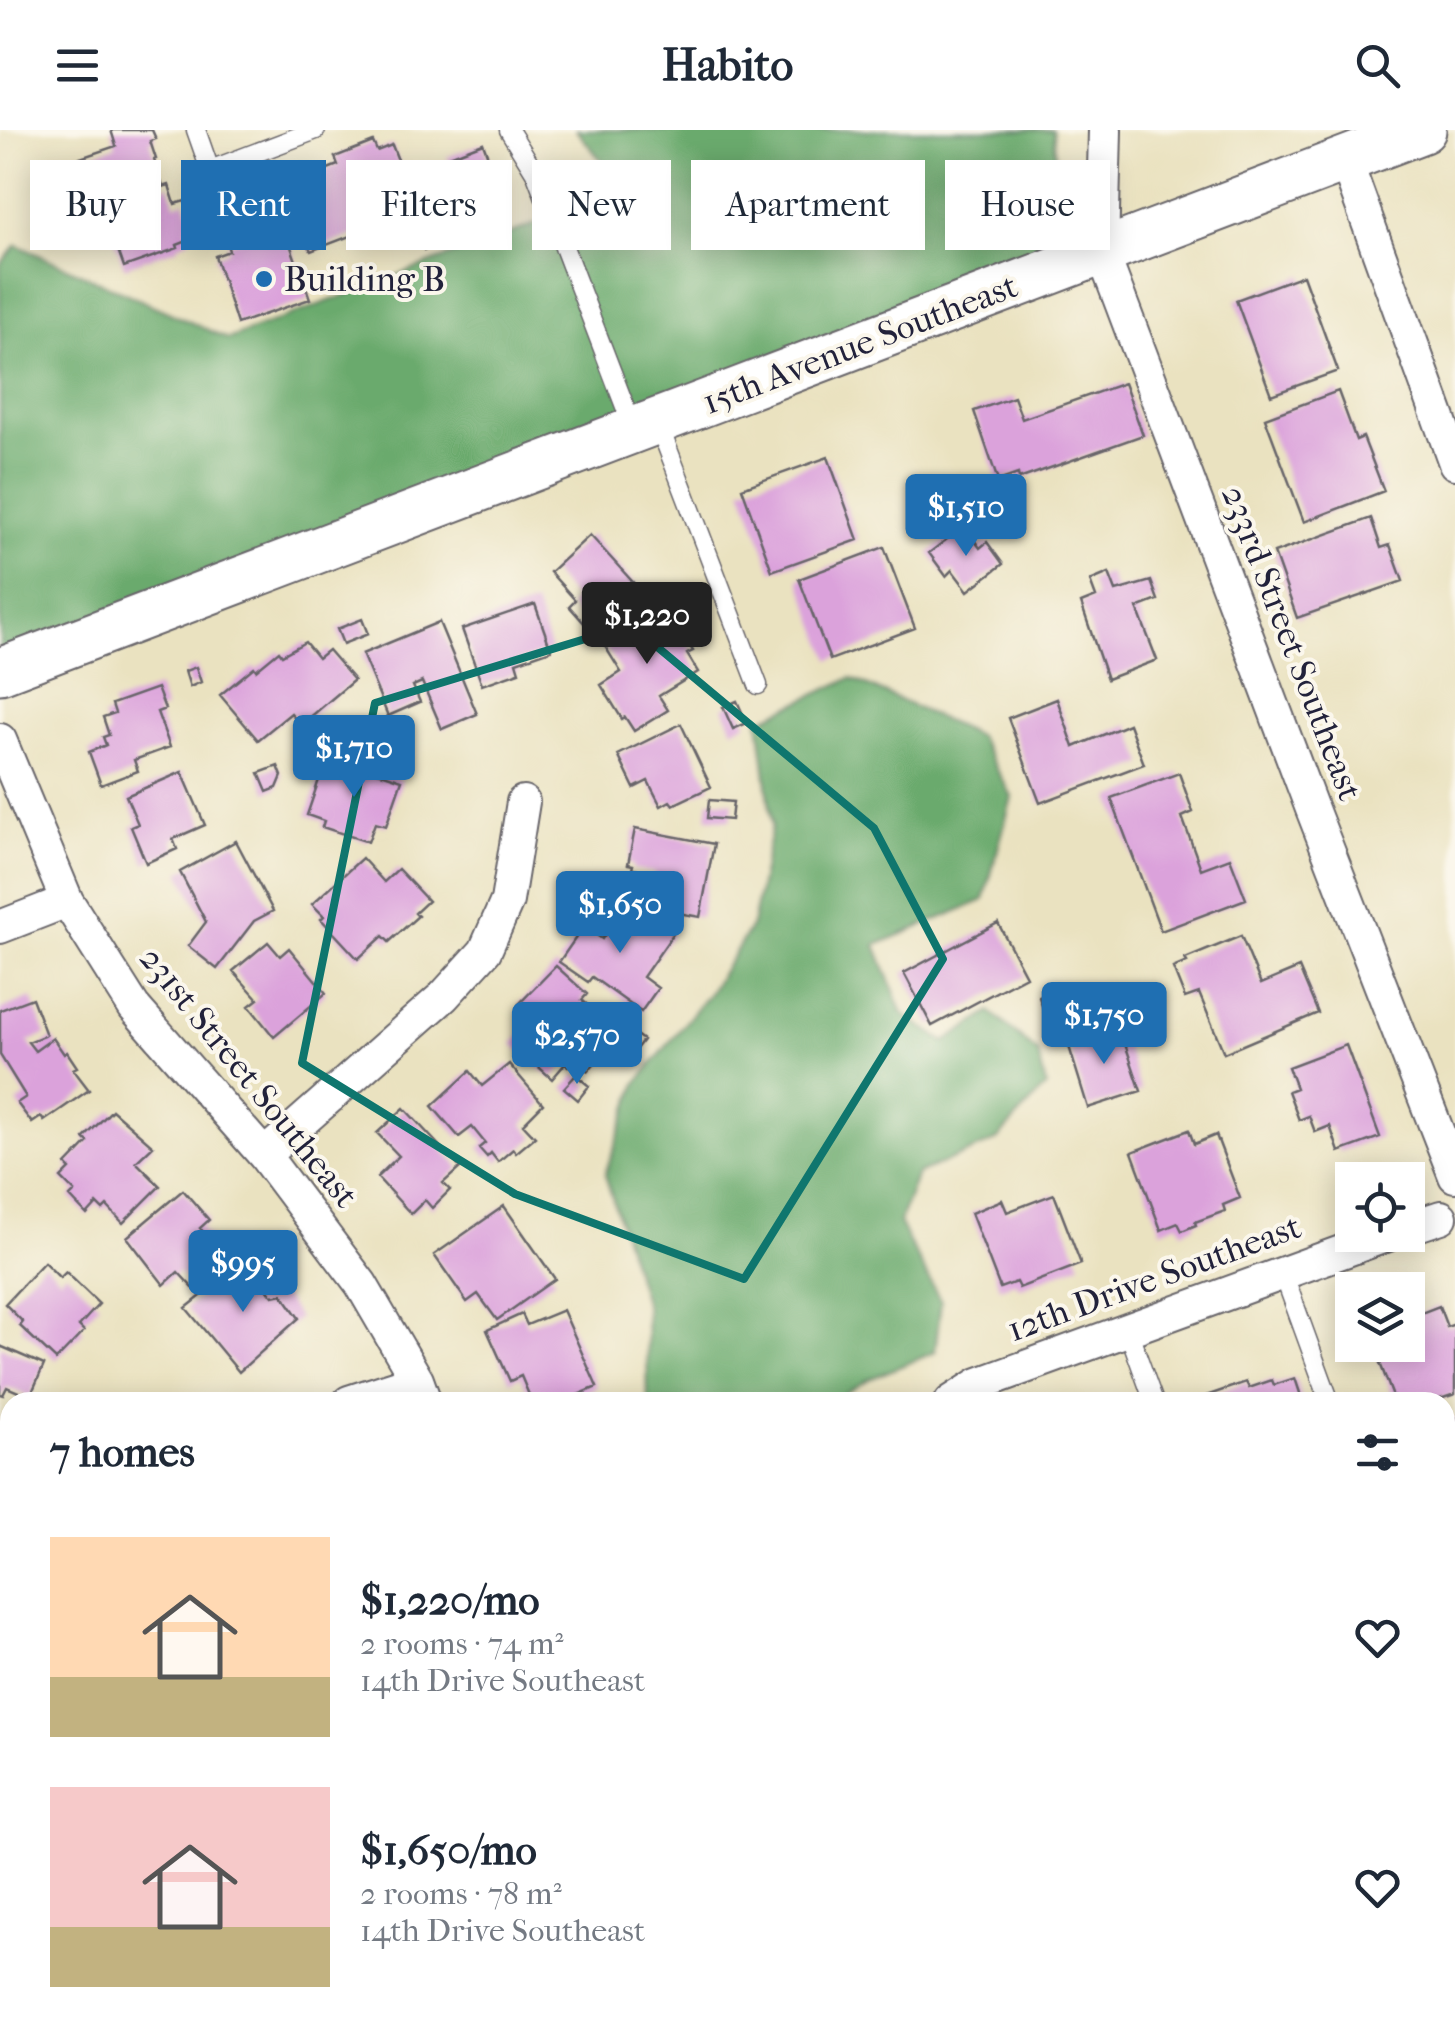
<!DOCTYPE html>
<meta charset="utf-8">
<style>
body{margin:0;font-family:"IM FELL French Canon",serif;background:#f2f2f3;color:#1f2937;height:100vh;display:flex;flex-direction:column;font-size:38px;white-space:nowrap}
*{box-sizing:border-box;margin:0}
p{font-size:32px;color:#747a83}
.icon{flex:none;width:55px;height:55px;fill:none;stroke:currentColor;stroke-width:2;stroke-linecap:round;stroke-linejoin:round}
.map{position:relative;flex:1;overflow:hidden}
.details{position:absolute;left:0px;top:1262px;width:1455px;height:642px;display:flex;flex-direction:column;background:#fff;border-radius:30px 30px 0 0;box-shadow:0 5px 25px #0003}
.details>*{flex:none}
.top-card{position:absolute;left:30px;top:30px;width:1395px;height:90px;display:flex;gap:20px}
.fabs{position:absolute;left:1335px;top:1032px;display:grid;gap:20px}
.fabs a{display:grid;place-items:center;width:90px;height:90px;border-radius:0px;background:#fff;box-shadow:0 5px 25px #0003;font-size:50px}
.price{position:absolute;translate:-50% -85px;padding:0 22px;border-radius:10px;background:#1f6fb2;color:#fff;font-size:32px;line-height:65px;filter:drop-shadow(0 2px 5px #0008)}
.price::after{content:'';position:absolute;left:50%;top:60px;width:30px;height:22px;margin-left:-15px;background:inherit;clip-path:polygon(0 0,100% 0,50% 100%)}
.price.selected{background:#222;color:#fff}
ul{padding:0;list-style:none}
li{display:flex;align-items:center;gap:30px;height:250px;padding:0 50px}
li span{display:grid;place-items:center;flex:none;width:280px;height:200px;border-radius:0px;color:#555}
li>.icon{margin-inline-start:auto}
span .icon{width:120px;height:120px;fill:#fffc;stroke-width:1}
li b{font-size:42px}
h2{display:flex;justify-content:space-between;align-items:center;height:120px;padding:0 50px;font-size:42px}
.tag{padding:0 35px;border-radius:0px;background:#fff;box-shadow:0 5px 25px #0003;font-size:35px;line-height:90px}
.tag.selected{background:#1f6fb2;color:#fff}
header{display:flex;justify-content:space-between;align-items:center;height:130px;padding:0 50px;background:#fff;font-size:45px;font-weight:700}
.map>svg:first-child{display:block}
.forest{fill:#6aaa6d;stroke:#466654;stroke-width:2.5}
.building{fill:#dba2db}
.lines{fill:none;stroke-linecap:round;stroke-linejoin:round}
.lane-casing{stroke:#68656a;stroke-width:21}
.street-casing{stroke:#68656a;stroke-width:36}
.secondary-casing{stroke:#68656a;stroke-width:49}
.lane{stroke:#fff;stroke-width:18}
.street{stroke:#fff;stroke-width:32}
.secondary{stroke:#fff;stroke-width:45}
.marked{fill:none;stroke:#0f766e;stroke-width:8;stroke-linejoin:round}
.poi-dot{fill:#1f6fb2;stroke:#fbf7ec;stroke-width:4}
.labels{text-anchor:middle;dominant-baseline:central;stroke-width:8;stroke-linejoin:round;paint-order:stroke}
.poi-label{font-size:35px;fill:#22223b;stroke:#fbf7ec;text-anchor:start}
.street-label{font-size:35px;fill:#22223b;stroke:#fbf7ec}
</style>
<header><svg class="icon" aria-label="menu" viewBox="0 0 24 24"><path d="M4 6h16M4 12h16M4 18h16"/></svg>Habito<svg class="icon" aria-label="search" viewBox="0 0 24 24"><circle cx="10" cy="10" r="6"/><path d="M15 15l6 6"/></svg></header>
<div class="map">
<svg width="1455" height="1903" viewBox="0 0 1455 1903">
<rect width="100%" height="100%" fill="#fbf7ec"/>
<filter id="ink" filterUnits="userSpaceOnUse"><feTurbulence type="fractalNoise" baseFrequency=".01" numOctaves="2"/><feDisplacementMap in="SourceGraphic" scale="20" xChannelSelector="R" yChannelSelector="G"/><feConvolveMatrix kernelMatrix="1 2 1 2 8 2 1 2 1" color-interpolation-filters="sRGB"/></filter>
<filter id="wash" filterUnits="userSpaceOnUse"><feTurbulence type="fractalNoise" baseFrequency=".0048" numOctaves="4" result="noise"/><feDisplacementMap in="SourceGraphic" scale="40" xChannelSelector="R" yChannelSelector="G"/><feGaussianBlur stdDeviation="2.25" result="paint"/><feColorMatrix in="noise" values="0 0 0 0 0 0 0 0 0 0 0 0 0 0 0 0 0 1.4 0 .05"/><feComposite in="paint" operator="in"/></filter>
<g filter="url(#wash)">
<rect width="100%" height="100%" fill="#eae2c0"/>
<path class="forest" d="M 576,0 L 1053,0 L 1065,129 L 0,541 L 0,134 L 17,115 L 228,209 L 626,60 Z
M 851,548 L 978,606 L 1012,667 L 984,770 L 876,815 L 903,884 L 945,912 L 991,882 L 1038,923 L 1046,956 L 996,1011 L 917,1044 L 899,1093 L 941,1172 L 935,1222 L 869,1249 L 830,1272 L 648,1272 L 646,1178 L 605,1044 L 637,953 L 710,862 L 752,795 L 772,695 L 759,590 Z
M 1455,1384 L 1455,1903 L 576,1903 L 594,1895 L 1445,1895 L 1445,1386 Z"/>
<g id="blocks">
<path class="building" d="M 111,0 L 152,0 L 156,9 L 150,11 L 156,29 L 154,30 L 163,57 L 169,55 L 175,74 L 185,71 L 193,94 L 186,96 L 190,110 L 177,115 L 178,118 L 124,137 L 112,103 L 104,105 L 80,28 L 116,16 Z
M 373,12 L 377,21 L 392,15 L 403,43 L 420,36 L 423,46 L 451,35 L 447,27 L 483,13 L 496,48 L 483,53 L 496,93 L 424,120 L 410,83 L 311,121 L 293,81 L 284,84 L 271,51 L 307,37 L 310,46 L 338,35 L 335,27 Z
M 270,98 L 272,105 L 285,100 L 301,145 L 305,143 L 309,153 L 305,154 L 310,169 L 237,194 L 215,126 L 229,121 L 227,114 Z
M 1303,145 L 1338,241 L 1271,265 L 1236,170 Z
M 1124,253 L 1143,305 L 1019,349 L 1018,344 L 998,351 L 974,281 L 1014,267 L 1022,289 Z
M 1338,261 L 1356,310 L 1363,307 L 1384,361 L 1304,392 L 1265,288 Z
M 828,327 L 858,410 L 772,441 L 742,358 Z
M 1371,388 L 1381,418 L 1390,415 L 1403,451 L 1297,488 L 1274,423 Z
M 964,396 L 980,418 L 987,412 L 1003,434 L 968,461 L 952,440 L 946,446 L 929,423 Z
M 590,405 L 640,460 L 593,503 L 569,476 L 575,470 L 550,442 Z
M 884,417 L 915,498 L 830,530 L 799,449 Z
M 1109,443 L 1116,461 L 1151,451 L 1158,470 L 1137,478 L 1157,530 L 1107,549 L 1081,473 L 1096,467 L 1090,451 Z
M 535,474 L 551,520 L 516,532 L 519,542 L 482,555 L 462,499 Z
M 667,478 L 693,521 L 687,524 L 698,542 L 659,566 L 668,580 L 634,601 L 625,587 L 622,589 L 601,555 L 621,542 L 601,510 L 629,493 L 631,496 Z
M 362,489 L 368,504 L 343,514 L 337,499 Z
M 439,492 L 477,584 L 442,599 L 422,552 L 413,556 L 420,572 L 388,586 L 362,524 Z
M 305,512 L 318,528 L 328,520 L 354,550 L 301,595 L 291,583 L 258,610 L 220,565 L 254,537 L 256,540 L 279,521 L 282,525 Z
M 196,537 L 201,552 L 190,557 L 185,541 Z
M 157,558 L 165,579 L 157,582 L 170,617 L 134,630 L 138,641 L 101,655 L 89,622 L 106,615 L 103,607 L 109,605 L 103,587 L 115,583 L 112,574 Z
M 1057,569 L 1074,617 L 1129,594 L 1144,634 L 1040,673 L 1008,588 Z
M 737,571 L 747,593 L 733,599 L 723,577 Z
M 681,594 L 711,657 L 673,675 L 670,671 L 661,676 L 648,651 L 634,658 L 618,625 Z
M 325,632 L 358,643 L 360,636 L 402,650 L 386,696 L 375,693 L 368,712 L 322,697 L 324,691 L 307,685 Z
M 278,636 L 282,646 L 277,658 L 267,662 L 259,643 Z
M 182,642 L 205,695 L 173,709 L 177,719 L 146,733 L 131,697 L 138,694 L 126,666 Z
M 1179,643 L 1193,682 L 1182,687 L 1201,739 L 1230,728 L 1246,769 L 1161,801 L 1111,668 Z
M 709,670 L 733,672 L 731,690 L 707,688 Z
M 635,699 L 714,714 L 700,787 L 651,778 L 655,743 L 632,739 L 633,735 L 628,734 Z
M 236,711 L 273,781 L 254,791 L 217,839 L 188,816 L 206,792 L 180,742 Z
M 362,728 L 384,752 L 398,739 L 428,771 L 415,783 L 418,786 L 389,812 L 383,806 L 358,829 L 321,789 L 324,786 L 312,774 Z
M 627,772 L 673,804 L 643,847 L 658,858 L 641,882 L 592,847 L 588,852 L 559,832 L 584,796 L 602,809 Z
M 998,793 L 1026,846 L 932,896 L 904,843 Z
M 1241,806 L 1261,854 L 1299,838 L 1318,883 L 1224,923 L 1199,863 L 1185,868 L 1173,838 L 1187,832 L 1185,829 Z
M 268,812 L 280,826 L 289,818 L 326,863 L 274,907 L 249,876 L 258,869 L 233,841 Z
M 556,836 L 587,864 L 582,870 L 614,899 L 598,917 L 604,922 L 588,941 L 574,929 L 568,936 L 565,934 L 552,949 L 513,914 L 536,889 L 519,874 Z
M 1062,859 L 1070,883 L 1047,890 L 1039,867 Z
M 32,868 L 46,905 L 28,912 L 35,921 L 53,908 L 64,924 L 67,922 L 77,937 L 73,939 L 89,960 L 44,991 L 41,987 L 32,993 L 17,973 L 26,967 L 0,925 L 0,880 Z
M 1123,896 L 1127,910 L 1124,911 L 1141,961 L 1088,978 L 1068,913 Z
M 632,902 L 643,910 L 633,923 L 622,914 Z
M 1346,915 L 1380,1007 L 1339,1022 L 1330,996 L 1315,1002 L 1309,986 L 1299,990 L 1288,961 L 1296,958 L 1288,937 Z
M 509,934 L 543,974 L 523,994 L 535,1007 L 516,1023 L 513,1019 L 498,1032 L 491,1023 L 487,1027 L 479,1018 L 485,1013 L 472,997 L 459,1007 L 432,976 L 470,941 L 482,956 Z
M 576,945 L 589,956 L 578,970 L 564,958 Z
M 404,978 L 460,1038 L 443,1053 L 450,1060 L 432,1078 L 425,1070 L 411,1084 L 377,1047 L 399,1026 L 377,1003 Z
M 112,980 L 153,1016 L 136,1032 L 160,1056 L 123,1093 L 107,1076 L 103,1080 L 97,1074 L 87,1085 L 70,1067 L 75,1062 L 61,1048 L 70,1039 L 66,1035 L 88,1012 L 84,1008 Z
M 1189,1000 L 1194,1014 L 1216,1005 L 1240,1068 L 1223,1075 L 1225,1081 L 1195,1092 L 1196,1095 L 1182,1101 L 1178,1093 L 1161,1100 L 1132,1022 Z
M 183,1060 L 209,1090 L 200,1098 L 227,1129 L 193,1158 L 178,1142 L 164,1155 L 127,1107 Z
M 1054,1064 L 1081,1134 L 1019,1158 L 1016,1152 L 1000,1158 L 971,1083 L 1002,1070 L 1007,1082 Z
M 504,1076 L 555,1149 L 497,1190 L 478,1164 L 467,1172 L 434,1125 Z
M 249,1128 L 271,1155 L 266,1157 L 273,1166 L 282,1164 L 299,1188 L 239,1242 L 186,1178 Z
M 44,1132 L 60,1148 L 66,1142 L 99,1174 L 79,1196 L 84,1201 L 56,1230 L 20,1196 L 23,1192 L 5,1174 Z
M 1439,1176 L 1447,1197 L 1455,1194 L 1455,1264 L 1431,1272 L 1395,1272 L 1373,1215 L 1408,1215 L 1408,1188 Z
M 563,1180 L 597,1257 L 561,1272 L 532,1272 L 521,1246 L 510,1251 L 487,1200 L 522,1184 L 527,1195 Z
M 0,1216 L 44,1235 L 30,1267 L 7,1257 L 3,1265 L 0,1264 Z
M 1295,1248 L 1303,1272 L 1189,1272 L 1246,1252 L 1249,1258 L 1272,1250 L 1274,1255 Z
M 1455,1288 L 1455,1362 L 1445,1365 L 1445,1291 Z
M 9,1317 L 10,1364 L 0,1366 L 0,1319 Z
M 10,1390 L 10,1424 L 0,1412 L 0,1398 Z
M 1,1842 L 10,1870 L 10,1895 L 19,1895 L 21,1903 L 0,1903 Z
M 264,1895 L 286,1895 L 289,1903 L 244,1903 Z
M 319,1895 L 390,1895 L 390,1896 L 368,1903 L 321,1903 Z"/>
</g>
</g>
<g filter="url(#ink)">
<use href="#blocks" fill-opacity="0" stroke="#68656a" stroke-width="2.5"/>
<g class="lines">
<defs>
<path id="lane" d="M 196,0 L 210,40 L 316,0
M 509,0 L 536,44 L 634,300
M 658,293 L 758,555
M 1283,1143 L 1330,1272
M 1128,1200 L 1154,1272"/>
<path id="street" d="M 1105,0 L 1102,122 L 1312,679 L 1455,1046
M 1345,29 L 1455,333
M 0,610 L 67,771 L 134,877 L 264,1025 L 361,1154 L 417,1250 L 425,1272
M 0,797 L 67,771
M 264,1025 L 444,866 L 485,821 L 507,771 L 523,672
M 1408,1098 L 1441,1087
M 349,1272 L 417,1250
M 951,1272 L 979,1254 L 1388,1105"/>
<path id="secondary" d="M 0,541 L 1423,0"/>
</defs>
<use href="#lane" class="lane-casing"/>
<use href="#street" class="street-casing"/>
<use href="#secondary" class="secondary-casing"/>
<use href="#lane" class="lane"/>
<use href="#street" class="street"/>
<use href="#secondary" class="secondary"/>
</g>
</g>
<path class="marked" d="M 631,495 L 874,698 L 943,829 L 744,1149 L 515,1064 L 302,933 L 375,573 Z"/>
<circle class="poi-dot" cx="264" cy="149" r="10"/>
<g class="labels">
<g class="poi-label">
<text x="284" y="149">Building B</text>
</g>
<g class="street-label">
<text transform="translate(860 214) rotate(-21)">15th Avenue Southeast</text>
<text transform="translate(1292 513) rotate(69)">233rd Street Southeast</text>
<text transform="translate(249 947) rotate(51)">231st Street Southeast</text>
<text transform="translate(1154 1148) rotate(-20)">12th Drive Southeast</text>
</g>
</g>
</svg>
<div class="fabs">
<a><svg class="icon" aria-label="locate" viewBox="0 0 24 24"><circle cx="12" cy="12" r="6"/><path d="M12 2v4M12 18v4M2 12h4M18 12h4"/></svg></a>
<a><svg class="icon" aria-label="layers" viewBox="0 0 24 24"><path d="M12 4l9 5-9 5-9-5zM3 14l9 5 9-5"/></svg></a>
</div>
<b class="price" style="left:966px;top:429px">$1,510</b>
<b class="price selected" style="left:647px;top:537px">$1,220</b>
<b class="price" style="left:354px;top:670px">$1,710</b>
<b class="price" style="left:620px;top:826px">$1,650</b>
<b class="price" style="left:1104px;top:937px">$1,750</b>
<b class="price" style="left:577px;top:957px">$2,570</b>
<b class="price" style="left:243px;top:1185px">$995</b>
<div class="top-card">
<a class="tag">Buy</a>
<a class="tag selected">Rent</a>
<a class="tag">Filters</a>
<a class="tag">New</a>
<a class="tag">Apartment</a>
<a class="tag">House</a>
</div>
<section class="details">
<h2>7 homes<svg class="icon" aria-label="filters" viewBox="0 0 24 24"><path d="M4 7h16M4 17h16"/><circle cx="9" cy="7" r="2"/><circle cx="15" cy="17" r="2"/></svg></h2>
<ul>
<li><span style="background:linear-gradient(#ffd9b3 70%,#c2b280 0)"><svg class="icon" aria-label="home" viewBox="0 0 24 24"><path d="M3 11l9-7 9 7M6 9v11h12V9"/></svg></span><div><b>$1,220/mo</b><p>2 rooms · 74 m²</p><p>14th Drive Southeast</p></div><svg class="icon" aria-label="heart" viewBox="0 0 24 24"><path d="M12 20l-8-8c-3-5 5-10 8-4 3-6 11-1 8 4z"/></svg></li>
<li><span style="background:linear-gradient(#f6c9c9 70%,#c2b280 0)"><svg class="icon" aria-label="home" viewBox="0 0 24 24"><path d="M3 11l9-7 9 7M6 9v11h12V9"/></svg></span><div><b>$1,650/mo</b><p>2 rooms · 78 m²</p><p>14th Drive Southeast</p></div><svg class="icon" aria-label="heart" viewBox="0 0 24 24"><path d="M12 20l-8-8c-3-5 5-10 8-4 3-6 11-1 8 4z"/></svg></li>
</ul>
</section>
</div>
